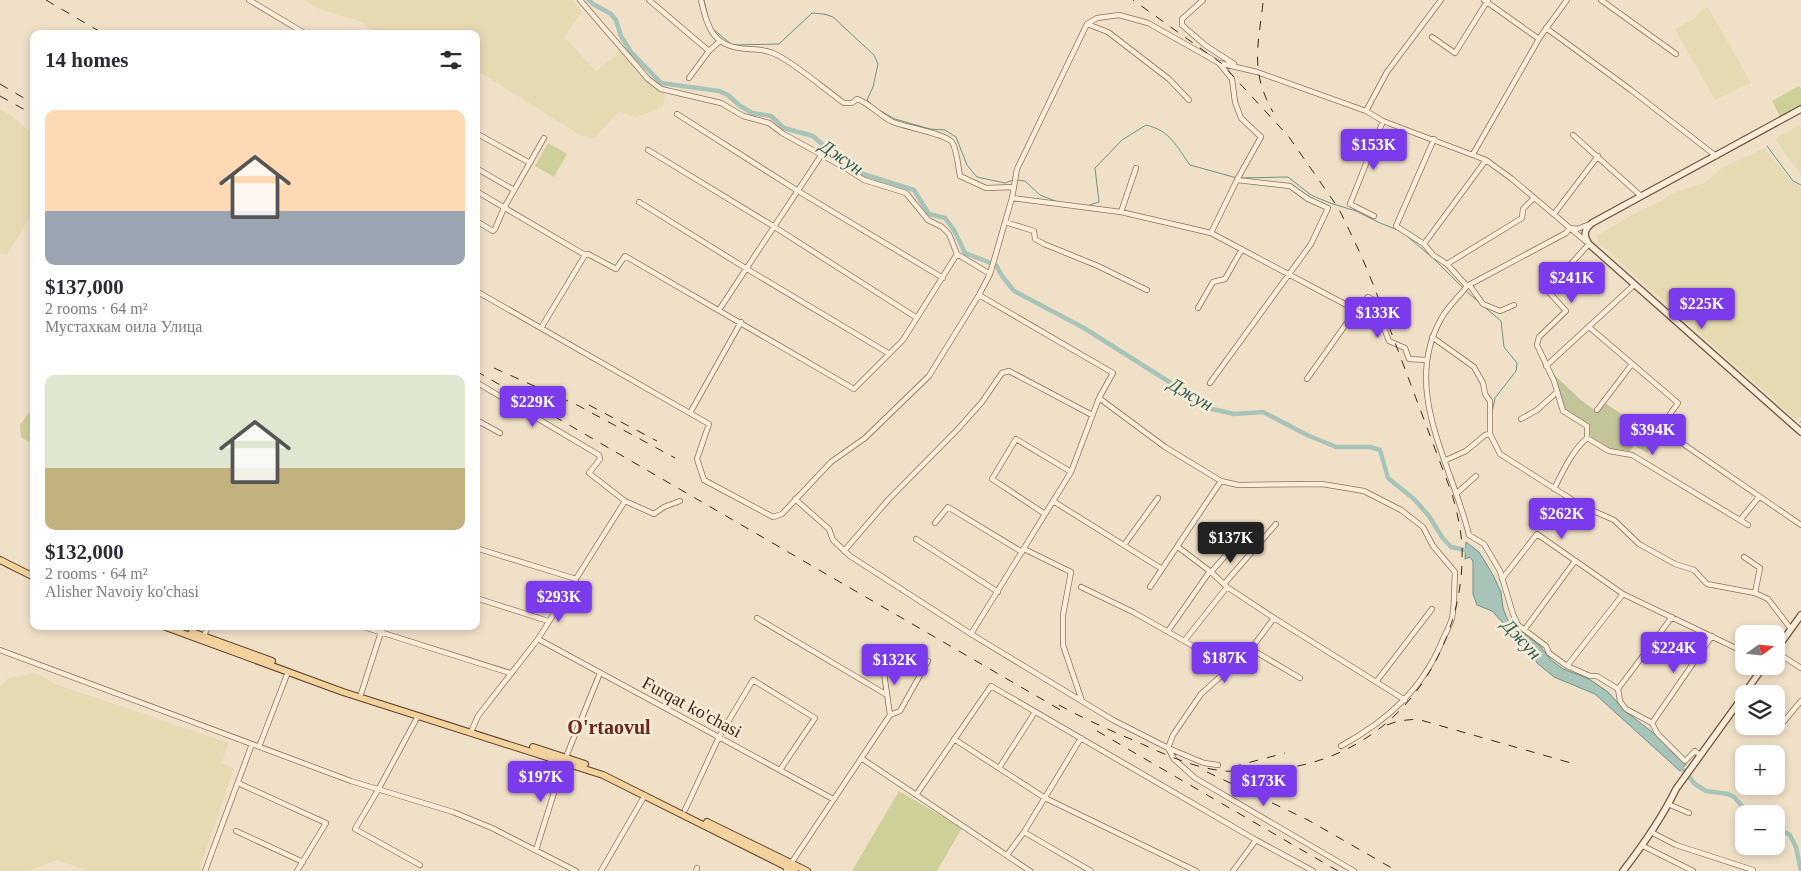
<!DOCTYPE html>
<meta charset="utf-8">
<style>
body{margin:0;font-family:"Times New Roman",serif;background:#f7f7f7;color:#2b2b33;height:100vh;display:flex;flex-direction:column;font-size:19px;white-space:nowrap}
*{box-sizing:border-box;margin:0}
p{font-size:16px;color:#7c7c81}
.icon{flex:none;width:28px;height:28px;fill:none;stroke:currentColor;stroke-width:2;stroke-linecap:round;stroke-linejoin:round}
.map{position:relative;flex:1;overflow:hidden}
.side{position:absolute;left:30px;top:30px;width:450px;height:600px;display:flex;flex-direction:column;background:#fff;border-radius:10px;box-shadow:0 2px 8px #0003}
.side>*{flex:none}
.needle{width:32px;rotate:75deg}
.buttons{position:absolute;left:1735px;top:625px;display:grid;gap:10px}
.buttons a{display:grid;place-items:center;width:50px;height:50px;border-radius:10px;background:#fff;box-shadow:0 2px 8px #0003;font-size:25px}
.price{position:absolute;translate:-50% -42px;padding:0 11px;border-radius:5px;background:#7c3aed;color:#fff;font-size:16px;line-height:32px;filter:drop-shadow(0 1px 2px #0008)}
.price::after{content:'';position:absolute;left:50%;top:30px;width:15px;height:11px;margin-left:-8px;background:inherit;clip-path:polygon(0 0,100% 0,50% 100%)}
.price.on{background:#222;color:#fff}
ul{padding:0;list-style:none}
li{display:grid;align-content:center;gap:10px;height:265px;padding:0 15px}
li span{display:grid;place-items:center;height:155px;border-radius:10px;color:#555}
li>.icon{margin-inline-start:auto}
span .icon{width:90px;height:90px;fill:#fffc;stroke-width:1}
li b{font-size:21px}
h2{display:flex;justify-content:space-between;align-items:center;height:60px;padding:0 15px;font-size:21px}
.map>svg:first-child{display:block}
.farmland{fill:#e6dab3}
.green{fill:#cecf99}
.cemetery{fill:#c3c499}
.water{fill:#a8c4b9;stroke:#6e9387}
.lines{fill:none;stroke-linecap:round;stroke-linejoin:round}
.stream{stroke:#6e9387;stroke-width:1}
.canal{stroke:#a8c4b9;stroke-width:4.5}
.minor-casing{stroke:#8d715b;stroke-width:6}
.secondary-casing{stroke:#6f523e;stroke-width:8}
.primary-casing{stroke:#5b402f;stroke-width:8}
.minor{stroke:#faeedb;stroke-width:4.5}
.secondary{stroke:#faeedb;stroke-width:5.5}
.primary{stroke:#f4d29e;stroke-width:6}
.rail{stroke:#3d2b1f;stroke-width:1;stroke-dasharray:9 9;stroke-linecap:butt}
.labels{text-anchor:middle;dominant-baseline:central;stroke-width:5;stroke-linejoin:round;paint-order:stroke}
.street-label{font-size:18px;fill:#3d2b1f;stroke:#f7ebd7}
.water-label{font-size:19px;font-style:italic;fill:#2e5d56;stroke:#f7ebd7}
.quarter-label{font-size:20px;font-weight:bold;fill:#6b261d;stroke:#f7ebd7}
</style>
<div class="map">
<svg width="1801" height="871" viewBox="0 0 1801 871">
<rect width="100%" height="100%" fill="#f0e0c7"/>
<path class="farmland" d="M 305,0 L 572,0 L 582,12 L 564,37 L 596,71 L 620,52 L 654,87 L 666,95 L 662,107 L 636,117 L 619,112 L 594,138 L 582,136 L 476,70 L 476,34 L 378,34 L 359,21 L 319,9 Z
M 1708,7 L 1751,83 L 1715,100 L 1675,29 L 1696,18 L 1695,15 Z
M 0,109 L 12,116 L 25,128 L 34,131 L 34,210 L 7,255 L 0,253 Z
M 1801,124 L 1801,175 L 1775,139 Z
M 1764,148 L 1793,183 L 1801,187 L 1801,417 L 1795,419 L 1597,241 L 1598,235 L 1641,210 L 1662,201 L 1670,194 L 1704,183 L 1722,168 Z
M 36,673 L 55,684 L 229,743 L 221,763 L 234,768 L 199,871 L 89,871 L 57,860 L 29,871 L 0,871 L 0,687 L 8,678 Z"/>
<path class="green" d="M 1799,86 L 1801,89 L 1801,106 L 1780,117 L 1772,101 Z
M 548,143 L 567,154 L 554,177 L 535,166 Z
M 34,406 L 34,440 L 29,442 L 21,437 L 20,425 Z
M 899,791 L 962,828 L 937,871 L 852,871 Z"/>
<path class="cemetery" d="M 1552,373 L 1581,400 L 1597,412 L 1605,403 L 1623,415 L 1660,434 L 1647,453 L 1634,445 L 1630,451 L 1608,449 L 1591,437 L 1588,424 L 1565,410 Z"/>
<path class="water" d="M 1466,542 L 1479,552 L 1493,575 L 1501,592 L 1503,608 L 1508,621 L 1539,645 L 1551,660 L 1563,669 L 1589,679 L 1608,692 L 1625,711 L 1665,742 L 1672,752 L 1686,764 L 1680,771 L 1595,694 L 1554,677 L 1537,663 L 1532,653 L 1506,632 L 1503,623 L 1492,611 L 1477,605 L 1473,594 L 1473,561 L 1470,557 L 1465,559 Z"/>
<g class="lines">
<path class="stream" d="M 704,0 L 709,21
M 713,29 L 731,44
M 735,45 L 779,44 L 812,13 L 824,14 L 833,17 L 874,55 L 878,64 L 873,87 L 867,100 L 875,108
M 879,110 L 895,119 L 930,129 L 945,130 L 956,137 L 967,165 L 977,177 L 1005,183 L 1013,180
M 1767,146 L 1793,181 L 1801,185
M 1241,178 L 1288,177 L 1311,195 L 1330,203 L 1356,211 L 1380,223 L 1398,230
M 1017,180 L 1025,181 L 1040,195 L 1058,202
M 1087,206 L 1099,202 L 1095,168 L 1122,140 L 1146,125 C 1171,131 1176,146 1190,165 L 1237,178
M 1402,232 L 1433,258 L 1463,288
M 1466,291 L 1501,321 L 1504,347 L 1517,363 L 1516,371 L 1495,398 L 1492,413
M 1800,422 L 1801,421"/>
<path class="canal" d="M 589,0 L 593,4 L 611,14 L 616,20 L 621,36 L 631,52 L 661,83 L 719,91 L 728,95 L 739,105 L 752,113 L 771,116 L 784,128 L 813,136 L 834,155 L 863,174 L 914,190 L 929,214 L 945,218 L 954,230 L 965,253 L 996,265 L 1002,276 L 1014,291 L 1084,328 L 1212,409 L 1234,414 L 1263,412 L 1307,435 L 1336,447 L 1370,447 L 1380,450 L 1388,478 L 1414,499 L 1429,516 L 1442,537 L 1451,547 L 1470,551
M 1679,765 L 1695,784 L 1706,791 L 1728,794 L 1734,797 L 1742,806 L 1755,814
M 1776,827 L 1790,835 L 1796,847 L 1801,871"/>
<defs>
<path id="minor" d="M 249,0 L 306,34
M 580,0 L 648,79 L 661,89 L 721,103 L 743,116 L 769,123 L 782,133 L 847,169 L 864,180 L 906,193 L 928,220 L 942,227 L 949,234 L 957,254 L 990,274
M 649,0 L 709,51 L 720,41
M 701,0 C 708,30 714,48 749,49 C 760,50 769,50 779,56 C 802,69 823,88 844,103 L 852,103 L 857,99 C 868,102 881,117 893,122 C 905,127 946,134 952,142 C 957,150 958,166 960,176 L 986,188 L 1014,187
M 1203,0 L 1182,19 L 1182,25 L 1205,45 L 1234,64
M 1484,0 L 1539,39
M 1601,0 L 1676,54
M 1087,24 L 1108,32 L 1169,79 L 1189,100
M 1546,28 L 1631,90 L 1716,156
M 1432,37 L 1455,53 L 1488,0
M 1219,63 L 1257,72 L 1366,111 L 1383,121 L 1486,160 L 1512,179 L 1589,244 L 1547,290 L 1566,311 L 1539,337 L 1537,345 L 1554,381 L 1563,411 L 1587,426 L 1587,438 L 1609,451 L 1632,455 L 1748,525
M 689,78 L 709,51
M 1366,111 L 1387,72 L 1441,0
M 677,114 L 798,191 L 943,278
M 476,133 L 530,163
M 1573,135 L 1641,196
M 1434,139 L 1396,226 L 1424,244 L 1433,255 L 1447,264 L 1467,286 L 1566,233 L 1570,228
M 648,150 L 773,226 L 917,318
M 1473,154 L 1540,37 L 1567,0
M 476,168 L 514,190
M 476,191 L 585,255 L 588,254 L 616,269 L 625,256 L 854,389 L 903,340 L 957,254
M 1012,198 L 1121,212 L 1211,233 L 1356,310
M 639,202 L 747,269 L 888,353
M 1121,212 L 1136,168
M 1554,214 L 1598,156
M 1374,216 L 1350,204 L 1383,121
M 1005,222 L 1034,231 L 1035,239 L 1044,244 L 1098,266 L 1147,290
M 476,224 L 478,222 L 493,231 L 495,229 L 504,208 L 544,138
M 1572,228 L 1577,229 L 1590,224
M 1424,244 L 1486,160
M 1447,264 L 1522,218 L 1523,209 L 1534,198
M 1467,286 C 1459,297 1447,307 1441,319 C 1401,390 1452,464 1469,535 L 1484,544 L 1500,571 L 1513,614 L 1518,625 L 1546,646 L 1549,653 L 1567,666 L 1590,676 L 1597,676 L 1618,689
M 1470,286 L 1483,304 L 1500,311 L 1514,305
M 476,291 L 709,424 L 697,459 L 704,480 L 773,517 L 782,514 L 831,462 L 865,438 L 929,376 L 979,295 L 990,274 L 1012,198 L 1017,169 L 1087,24 L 1097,18 L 1119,15 L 1148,23 L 1219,63 L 1232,79 L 1235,102 L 1241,118 L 1261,137 L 1238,178 L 1211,233
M 1198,308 L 1213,282 L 1225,279 L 1242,249
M 719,310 L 822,154
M 1589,327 L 1678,403 L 1660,428 L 1801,525
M 541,328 L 585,255
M 1432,337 L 1474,367 L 1483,383 L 1485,394 L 1490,401 L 1490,434 L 1500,454 L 1582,506 L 1614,520 L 1639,544 L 1675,564 L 1694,570 L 1707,584 L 1755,593 L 1768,599 L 1791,629
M 1546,366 L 1634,285
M 1307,379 L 1356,310 L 1368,297 L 1373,300 L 1389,341 L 1405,348 L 1409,359 L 1426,360
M 476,382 L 599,455 L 600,459 L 589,473 L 625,501 L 654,514 L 664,507 L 680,501
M 1210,383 L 1311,244 L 1328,208 L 1308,199 L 1290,186 L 1237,180
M 1099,398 L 1165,447 L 1221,481 L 1238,485 L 1322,484 L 1364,491 L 1401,510 L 1423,527 L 1433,546 L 1455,572 C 1454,586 1455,603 1452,618 C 1450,625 1446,633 1443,639 C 1423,689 1387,721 1341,746
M 1597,410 L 1632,364
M 690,413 L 741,322
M 1521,419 L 1537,410 L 1557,392
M 476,424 L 480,422 L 500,433
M 1446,460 L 1466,451 L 1485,435 L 1490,434
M 1554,489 C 1563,471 1572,451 1587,438
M 1457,493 L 1476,476
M 795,499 L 829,529 L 833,540 L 850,556 L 971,634 L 1113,720 L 1168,748 L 1204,763 L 1218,765
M 1053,501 L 1162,569
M 1045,514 L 992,479 L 1016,439 L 1071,472
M 1741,519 L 1759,497
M 935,523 L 948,507 L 1022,552
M 916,539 L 998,592
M 1124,545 L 1158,498
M 1178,547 L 1211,572 L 1227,587 L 1274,618 L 1405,700
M 476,548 L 576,579
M 1024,549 L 1071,572 L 1063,615 L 1063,645 L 1082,701
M 844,551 L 888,500 L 958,429 L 982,402 L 1002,373 L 1009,371 L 1092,415
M 1744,557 L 1760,568 L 1755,593
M 1211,572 L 1236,544
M 1502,579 L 1537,534 L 1623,594 L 1744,652
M 1225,583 L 1276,524
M 1081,587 L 1133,612 L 1216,659 L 1225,671
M 1150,587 L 1221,481
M 476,598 L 548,621
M 1672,617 L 1618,689 L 1620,701 L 1626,709 L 1652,723 L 1657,733 L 1685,761 L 1695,751 L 1700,755
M 757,618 L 887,695
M 361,626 L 510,673
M 1525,629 L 1575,561
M 1168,631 L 1210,571
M 971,634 L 1071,472 L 1099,398 L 1113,373 L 979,295
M 204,636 L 208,626
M 538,639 L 833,799
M 1185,640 L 1227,587
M 1251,649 L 1300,678
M 0,650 L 351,781 L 453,812 L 492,828 L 576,871
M 1776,652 L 1801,668
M 882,659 L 890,715
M 1567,666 L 1623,594
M 1376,682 L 1432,609
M 361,694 L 383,626
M 890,715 L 900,711 L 928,661
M 418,716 L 378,790 L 355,829 L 420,865
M 1652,723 L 1712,636
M 1780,726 L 1801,701
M 471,732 L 478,716 L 538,639 L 625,501
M 954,739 L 1045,798 L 1196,871
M 259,747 L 288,672
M 1168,748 L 1174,759 L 1195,778 L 1354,871
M 1168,748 L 1173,735 L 1201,694 L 1251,649 L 1274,618
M 566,757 L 600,673
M 861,758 L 1030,871
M 999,768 L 1035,712
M 238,783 L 326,823 L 297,871
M 916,795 L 991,686 L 1256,840 L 1313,871
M 1668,804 L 1689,813
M 685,810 L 719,737 L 753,680 L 815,718 L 780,770
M 236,831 L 303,862
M 1024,832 L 1091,871
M 1651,832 L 1676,845 L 1753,870
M 1643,846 L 1693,871
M 536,850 L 564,761
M 1007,855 L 1024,832 L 1081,738
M 205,871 L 252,744
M 601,871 L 645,795
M 696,871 L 697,868
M 786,871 L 890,715
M 1233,871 L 1256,840"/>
<path id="secondary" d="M 1801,109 L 1592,223 C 1584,230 1583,235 1589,244 L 1801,432
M 1776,650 L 1801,615
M 1744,694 L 1764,666
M 1623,871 C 1643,845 1662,818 1676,789 L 1744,695"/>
<path id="primary" d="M 0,560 L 34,577
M 163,626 L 343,692 L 603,775 L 795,871
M 192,632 L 272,661
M 533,747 L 585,764
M 707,822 L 807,871"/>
</defs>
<use href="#minor" class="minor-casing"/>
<use href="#secondary" class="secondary-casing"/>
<use href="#primary" class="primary-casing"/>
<use href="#minor" class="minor"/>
<use href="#secondary" class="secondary"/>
<use href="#primary" class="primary"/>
<path class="rail" d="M 46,0 L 104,34
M 1263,3 C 1258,47 1250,71 1273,112
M 0,84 L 34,104
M 0,96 L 34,115
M 494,368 L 579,406 L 675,458
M 476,371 L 1064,712
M 589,405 L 657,441
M 1059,705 C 1086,720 1114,732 1142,744 C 1168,756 1195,768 1224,771 C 1272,774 1322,766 1363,740 C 1428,700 1465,622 1462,546 C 1461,529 1457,511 1452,494 L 1373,284 L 1361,255 L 1339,209 L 1289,137 L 1221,63 L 1133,0
M 1387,725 L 1398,721 L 1417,719 L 1571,763
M 1097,731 L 1338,871
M 1232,767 L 1285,753
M 1207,772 L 1308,820 L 1397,871"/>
</g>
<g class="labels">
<g class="street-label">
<text transform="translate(692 707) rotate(28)">Furqat ko'chasi</text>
</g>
<g class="water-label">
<text transform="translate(842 157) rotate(34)">Джун</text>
<text transform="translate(1191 394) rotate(30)">Джун</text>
<text transform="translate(1522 639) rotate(47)">Джун</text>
</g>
<g class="quarter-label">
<text x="609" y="727">O'rtaovul</text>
</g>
</g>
</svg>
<div class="buttons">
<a><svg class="needle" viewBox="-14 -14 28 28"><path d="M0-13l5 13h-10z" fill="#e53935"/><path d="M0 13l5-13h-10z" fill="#7c7c81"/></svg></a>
<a><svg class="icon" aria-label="layers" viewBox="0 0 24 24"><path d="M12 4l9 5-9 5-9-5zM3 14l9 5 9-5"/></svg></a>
<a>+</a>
<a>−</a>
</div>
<b class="price" style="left:1374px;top:171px">$153K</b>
<b class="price" style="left:1572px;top:304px">$241K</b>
<b class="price" style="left:1702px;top:330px">$225K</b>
<b class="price" style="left:1378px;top:339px">$133K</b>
<b class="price" style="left:533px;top:428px">$229K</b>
<b class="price" style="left:1653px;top:456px">$394K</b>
<b class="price" style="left:1562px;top:540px">$262K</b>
<b class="price on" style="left:1231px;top:564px">$137K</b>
<b class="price" style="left:559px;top:623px">$293K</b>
<b class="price" style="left:1674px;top:674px">$224K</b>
<b class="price" style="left:1225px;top:684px">$187K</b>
<b class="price" style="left:895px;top:686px">$132K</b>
<b class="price" style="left:541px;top:803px">$197K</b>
<b class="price" style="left:1264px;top:807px">$173K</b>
<section class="side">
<h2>14 homes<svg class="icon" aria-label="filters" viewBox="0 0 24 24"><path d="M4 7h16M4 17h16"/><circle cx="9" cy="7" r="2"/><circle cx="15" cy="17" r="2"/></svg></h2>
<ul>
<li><span style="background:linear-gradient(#ffd9b3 65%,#9aa5b1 0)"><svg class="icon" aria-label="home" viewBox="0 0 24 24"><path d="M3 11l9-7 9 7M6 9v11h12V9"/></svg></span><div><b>$137,000</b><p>2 rooms · 64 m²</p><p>Мустахкам оила Улица</p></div></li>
<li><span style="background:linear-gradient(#dfe7d0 60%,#c2b280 0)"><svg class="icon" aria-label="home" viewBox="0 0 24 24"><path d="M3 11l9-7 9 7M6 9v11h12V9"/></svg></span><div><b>$132,000</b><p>2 rooms · 64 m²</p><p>Alisher Navoiy ko'chasi</p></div></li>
</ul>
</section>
</div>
